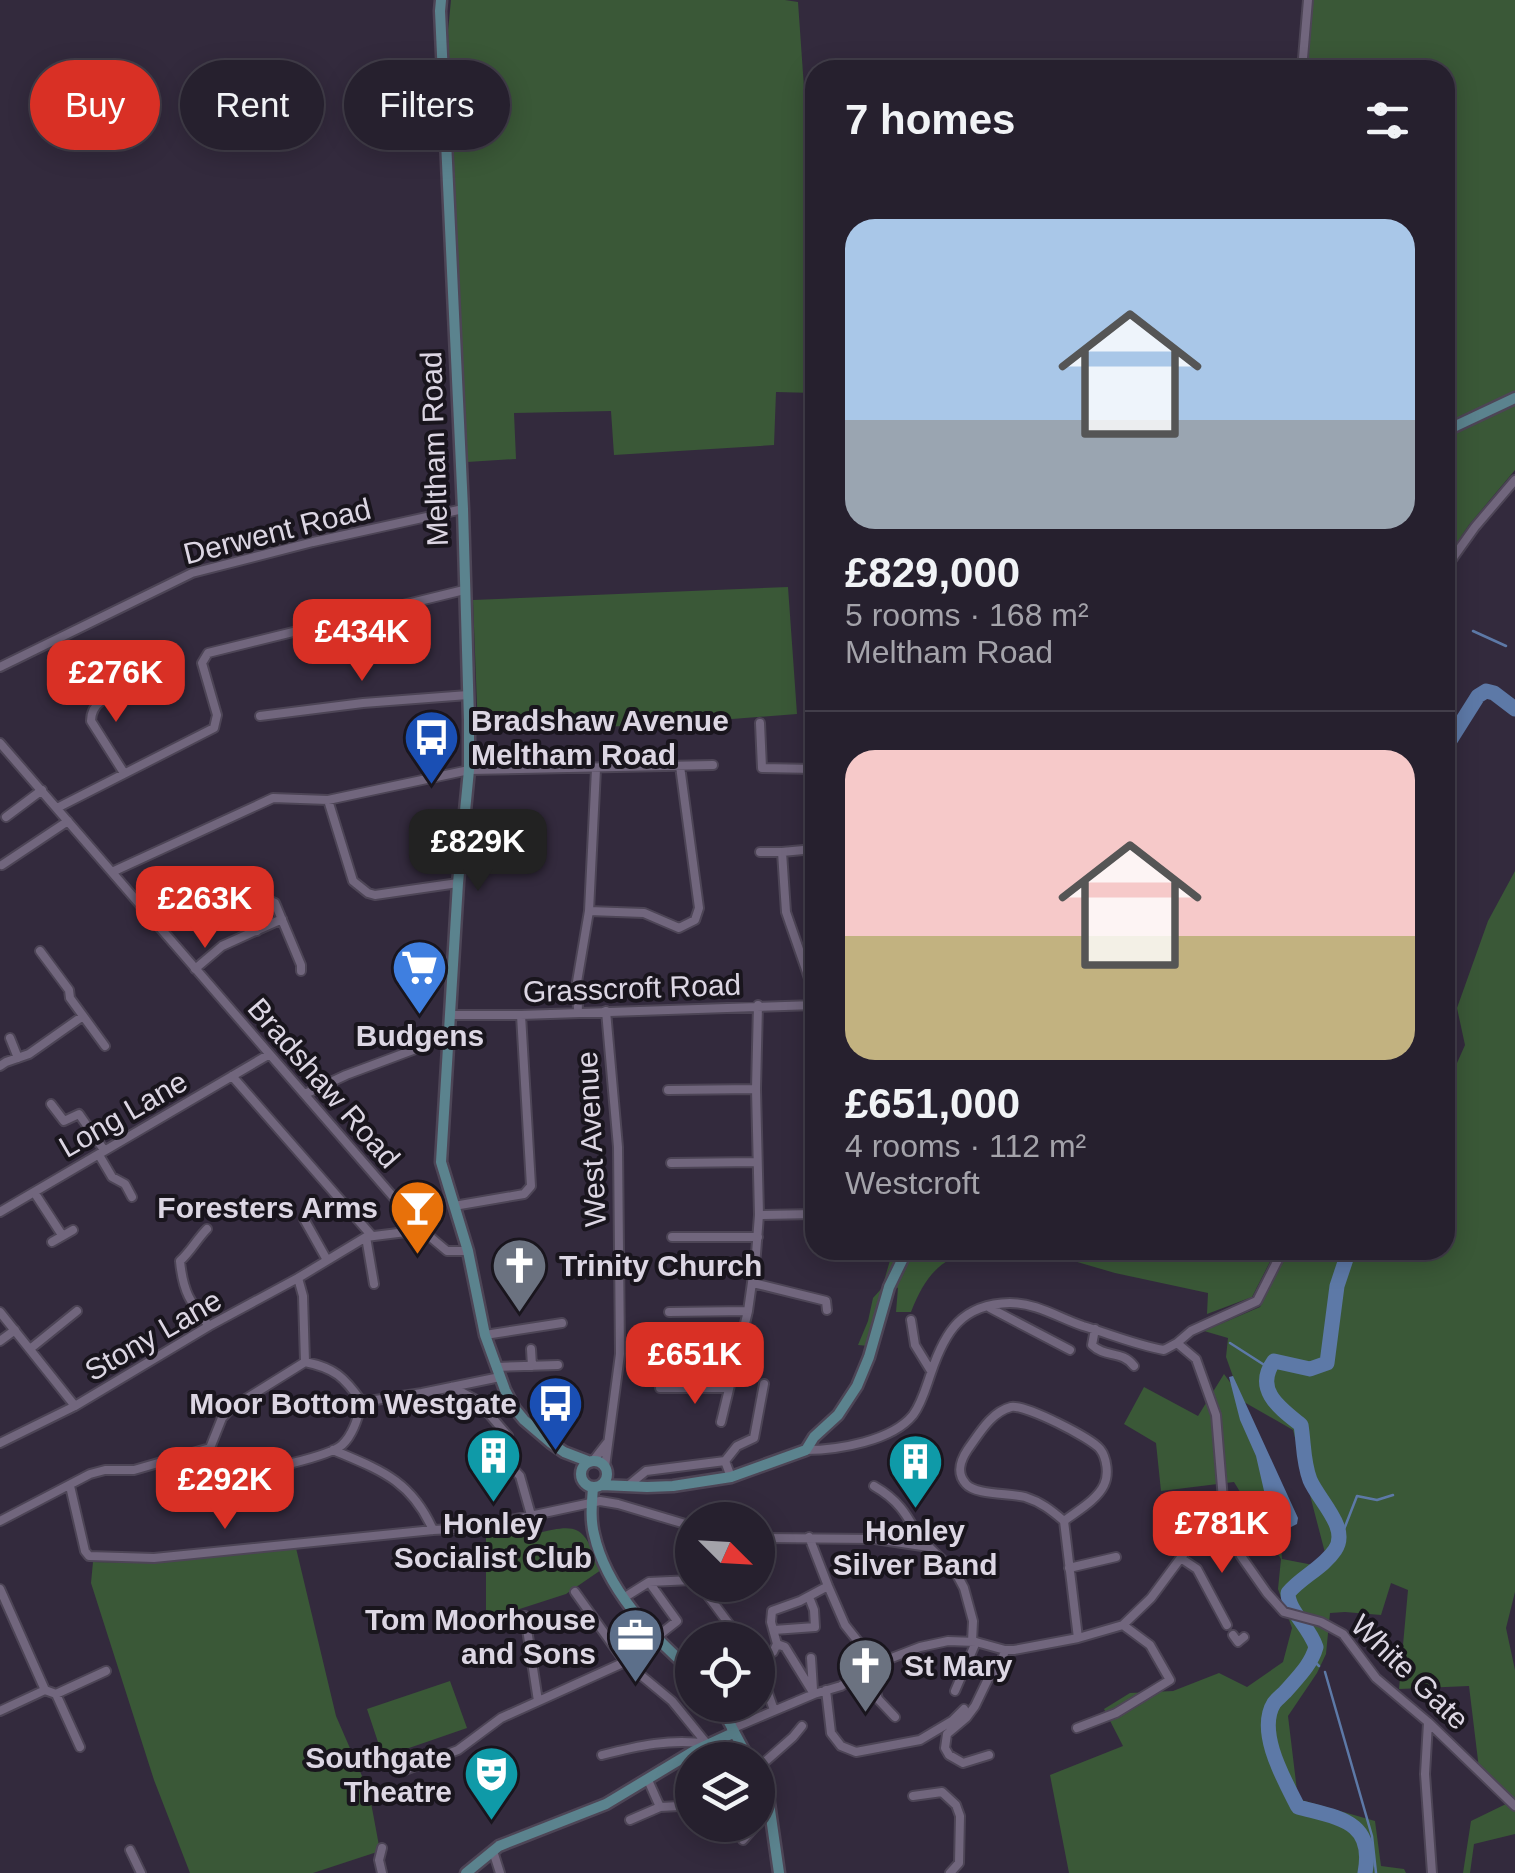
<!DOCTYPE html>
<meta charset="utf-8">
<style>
body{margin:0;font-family:Helvetica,sans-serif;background:#322d3a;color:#f1f3f6;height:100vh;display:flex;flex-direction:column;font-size:38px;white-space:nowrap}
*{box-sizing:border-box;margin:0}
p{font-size:32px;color:#a4a3aa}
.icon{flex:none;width:55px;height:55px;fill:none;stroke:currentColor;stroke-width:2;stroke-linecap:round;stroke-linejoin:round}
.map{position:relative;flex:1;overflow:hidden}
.panel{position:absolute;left:805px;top:60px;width:650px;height:1200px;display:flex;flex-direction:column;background:#26202e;border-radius:30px;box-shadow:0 5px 25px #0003,0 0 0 2px #423e4a}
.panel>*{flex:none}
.banner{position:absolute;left:30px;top:60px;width:625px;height:90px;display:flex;gap:20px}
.needle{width:65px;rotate:114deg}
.fabs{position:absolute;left:675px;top:1502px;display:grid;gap:20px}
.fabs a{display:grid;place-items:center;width:100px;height:100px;border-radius:50%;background:#26202e;box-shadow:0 5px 25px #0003,0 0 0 2px #423e4a;font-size:50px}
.price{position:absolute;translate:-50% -85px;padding:0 22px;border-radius:20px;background:#d93025;color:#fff;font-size:32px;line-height:65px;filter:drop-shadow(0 2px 5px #0008)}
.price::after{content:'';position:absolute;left:50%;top:60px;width:30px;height:22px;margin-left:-15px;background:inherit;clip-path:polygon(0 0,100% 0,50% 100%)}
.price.current{background:#222;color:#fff}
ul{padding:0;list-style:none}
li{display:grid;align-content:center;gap:20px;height:530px;padding:0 40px}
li+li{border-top:2px solid #423e4a}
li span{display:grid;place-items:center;height:310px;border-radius:30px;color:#555}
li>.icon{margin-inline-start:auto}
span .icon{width:180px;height:180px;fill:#fffc;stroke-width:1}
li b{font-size:42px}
h2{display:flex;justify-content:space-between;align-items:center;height:120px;padding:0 40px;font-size:42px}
.tag{padding:0 35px;border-radius:45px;background:#26202e;box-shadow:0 5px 25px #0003,0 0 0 2px #423e4a;font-size:35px;line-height:90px}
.tag.current{background:#d93025;color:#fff}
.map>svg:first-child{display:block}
.green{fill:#3a5837;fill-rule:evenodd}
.water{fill:#5d79a7}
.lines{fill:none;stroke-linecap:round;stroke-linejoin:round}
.stream{stroke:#5d79a7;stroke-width:2.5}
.river{stroke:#5d79a7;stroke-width:15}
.street-casing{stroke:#4d4556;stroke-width:12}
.secondary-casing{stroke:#4d4556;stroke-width:15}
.street{stroke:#71667d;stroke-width:8}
.secondary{stroke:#5b838e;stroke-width:10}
.labels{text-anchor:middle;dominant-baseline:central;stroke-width:8;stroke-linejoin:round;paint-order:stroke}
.street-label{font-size:30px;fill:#dcd6e3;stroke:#19151d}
.poi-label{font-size:30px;font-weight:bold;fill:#dcd6e3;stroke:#19151d;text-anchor:end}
</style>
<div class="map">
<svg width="1515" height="1873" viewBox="0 0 1515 1873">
<rect width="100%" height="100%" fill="#332a3d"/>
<path class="green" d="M 451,0 L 785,0 L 798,2 L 815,245 L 815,393 L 776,392 L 774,445 L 614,455 L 611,411 L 514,413 L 516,459 L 467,462 L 448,31 Z
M 1312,0 L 1515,0 L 1515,470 L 1469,525 L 1445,560 L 1445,70 L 1307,70 Z
M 788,587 L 797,714 L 655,725 L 478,731 L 473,600 Z
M 1515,871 L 1515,1592 L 1506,1628 L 1515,1670 L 1515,1834 L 1474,1844 L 1470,1873 L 1463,1873 L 1471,1821 L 1506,1804 L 1480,1777 L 1469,1686 L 1399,1689 L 1408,1590 L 1391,1583 L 1381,1615 L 1345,1612 L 1330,1613 L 1326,1654 L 1317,1673 L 1288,1716 L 1298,1799 L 1375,1821 L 1381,1866 L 1404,1869 L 1406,1873 L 1069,1873 L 1050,1775 L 1123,1746 L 1104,1709 L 1130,1693 L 1173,1691 L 1219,1673 L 1247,1687 L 1283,1662 L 1292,1628 L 1278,1589 L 1281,1559 L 1234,1482 L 1161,1491 L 1156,1443 L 1124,1424 L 1144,1387 L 1198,1416 L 1224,1374 L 1240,1396 L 1226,1357 L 1228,1338 L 1204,1331 L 1260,1307 L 1288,1250 L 1445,1250 L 1445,1090 L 1465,1045 L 1457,1008 L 1488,921 ZM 1244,1402 L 1293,1430 L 1329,1568 L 1282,1559 L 1279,1513 Z
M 893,1250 L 974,1250 C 938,1259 924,1279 911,1312 L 896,1312 L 898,1288 L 888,1285 L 869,1346 L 858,1345 L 868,1321 L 873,1298 L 882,1288 Z
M 1036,1250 L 1276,1250 L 1252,1297 L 1207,1314 L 1208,1293 L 1115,1273 Z
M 530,1522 L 535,1534 C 581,1522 583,1527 601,1570 L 566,1594 L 486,1620 L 486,1535 L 492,1528 Z
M 296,1548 L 336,1716 L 369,1792 L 380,1851 L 313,1873 L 190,1873 L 154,1780 L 91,1583 L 93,1562 L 151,1563 Z
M 450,1681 L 467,1728 L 383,1757 L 367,1709 Z"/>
<path class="water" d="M 1233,1376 L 1298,1518 L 1297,1524 L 1289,1528 L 1276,1528 L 1270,1517 L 1256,1456 L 1240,1420 L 1229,1377 Z"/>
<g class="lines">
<path class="stream" d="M 1473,631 L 1506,646
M 1230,1343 L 1269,1368
M 1341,1537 L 1357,1496 L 1377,1500 L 1393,1495
M 1312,1659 L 1319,1666
M 1325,1672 L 1372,1836 L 1376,1873"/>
<path class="river" d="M 1445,744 L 1449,742 L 1478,696 L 1486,691 L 1494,693 L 1515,709
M 1349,1250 L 1337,1286 L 1327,1363 L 1310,1369 L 1274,1361 C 1253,1390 1281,1409 1301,1425 C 1304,1444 1303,1462 1310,1480 C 1319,1501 1350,1528 1335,1550 C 1323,1568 1301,1577 1288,1593 C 1288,1611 1309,1626 1316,1647 C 1311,1665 1298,1677 1285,1692 C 1281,1696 1277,1699 1274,1703 C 1256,1732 1285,1781 1298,1807 C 1338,1818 1375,1820 1365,1873"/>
<defs>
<path id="street" d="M 1302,70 L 1308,0
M 1445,569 L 1475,527 L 1515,480
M 0,667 L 192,573 L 313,542 L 463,509
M 260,716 L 363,703 L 468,695
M 760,723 L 762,768 L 815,769
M 0,743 L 422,1230 L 447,1251 L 468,1251
M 124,773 L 91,721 C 91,698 116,694 135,686
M 328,800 L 353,881 L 368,893 L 375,895 L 458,883
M 57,808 L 214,728 L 217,715 L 202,663 L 208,653 L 464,590
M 6,817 L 42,790
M 760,852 L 782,852
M 2,865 L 68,821
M 112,872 L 273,798 L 328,800 L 469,770 L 713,765
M 589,911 L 644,913 L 679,928 L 695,920 L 699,908 L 680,766
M 257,931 C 253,921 250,914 254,903 L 268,900 L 275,903 L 301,965 L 301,971
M 40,951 L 69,990 L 70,998 L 105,1046
M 195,969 L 222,946 L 282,919
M 811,1005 L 810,981 L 786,912 L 782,852 L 814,849 L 814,769
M 578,1012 L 577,982 L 589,911 L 596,769
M 450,1015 L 521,1015 L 815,1005
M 10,1038 L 18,1058
M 0,1066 L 6,1062 L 29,1054 L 83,1016
M 232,1076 L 372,1236
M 668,1090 L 756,1089
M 305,1094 L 346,1075 L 448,1037
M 51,1104 L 64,1121 L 79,1114 L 104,1150
M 99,1155 L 112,1177 L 125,1184 L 132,1197
M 671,1163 L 757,1162
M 34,1192 L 62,1235
M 454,1206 L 524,1194 L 531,1186 L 521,1015
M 0,1212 L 268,1055
M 759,1215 L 815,1214
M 304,1219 L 327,1260
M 207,1229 C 197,1239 191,1251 180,1261 C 183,1292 190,1302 209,1326
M 366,1237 L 374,1284
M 672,1237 L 758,1237
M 52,1242 L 73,1230
M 298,1278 L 303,1296 L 305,1362
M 753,1283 L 826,1301 L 827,1310
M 990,1308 L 1070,1350
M 0,1312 L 75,1406
M 669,1312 L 748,1311
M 911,1320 L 915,1345 L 931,1371
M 1095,1329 L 1092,1345 C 1105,1358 1122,1350 1134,1366
M 485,1335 L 562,1323
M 0,1341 L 15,1330
M 1177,1343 L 1191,1331 L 1257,1301 L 1283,1250
M 30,1349 L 77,1311
M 531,1349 L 532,1366
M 496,1367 L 558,1365
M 452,1387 L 478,1401 L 508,1436 L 499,1450 L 504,1459 L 520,1476 L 531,1515
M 660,1388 L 729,1388
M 721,1422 L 748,1311 L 756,1254 L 759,1215 L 756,1089 L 758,1005
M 0,1443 L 75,1406 L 209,1326 L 298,1278 L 366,1237 L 422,1230
M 210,1448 L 222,1418 L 231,1408 L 305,1362 C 335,1368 344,1377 362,1402
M 333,1450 C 380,1470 411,1480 433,1530
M 806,1450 C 838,1450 892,1441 913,1415 C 922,1403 926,1387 931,1373 C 945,1331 962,1304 1010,1303 C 1037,1303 1059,1318 1083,1326 C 1110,1334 1136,1345 1164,1350 L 1177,1343 L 1196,1359 L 1216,1415 L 1225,1524 L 1241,1556 L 1267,1593 L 1284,1612 L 1321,1622 L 1343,1634 L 1376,1678 L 1428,1722 L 1515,1806
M 593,1461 L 607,1443
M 605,1467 L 620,1354 L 618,1147 L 606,1011
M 731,1477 L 725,1461 L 737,1446 L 754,1438 L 764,1384
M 629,1485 L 646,1471 L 725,1461
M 70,1486 L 85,1551 L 89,1556 L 154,1558 L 433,1530 L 474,1528 L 600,1501 L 618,1504 L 692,1526
M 874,1486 C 902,1502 908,1518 923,1544
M 0,1521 L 90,1474 L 105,1470 L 134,1470 L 210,1448 C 220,1457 228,1467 242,1470 C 259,1473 329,1456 342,1445 C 354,1434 358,1416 362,1402 L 422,1393 L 500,1377
M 1064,1521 C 1077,1511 1097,1500 1104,1485 C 1109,1475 1107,1458 1100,1449 C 1091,1438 1025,1404 1011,1407 C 991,1412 979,1434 968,1449 C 960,1461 956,1473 966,1484 C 975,1495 1010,1493 1025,1497 C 1041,1502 1051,1510 1064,1521 L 1078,1638
M 809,1537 L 828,1586 L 845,1625 L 876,1664
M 758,1538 L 875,1539 L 929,1547 L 956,1573 L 964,1588 L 973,1621 L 972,1642
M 1182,1559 L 1197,1569 L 1227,1625
M 1069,1568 L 1116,1557
M 700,1585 L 741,1640
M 0,1589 L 45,1690 L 56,1694 L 106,1671
M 575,1592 L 625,1662 L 672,1701 L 707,1744
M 625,1597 L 649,1582 L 692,1580
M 525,1616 L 538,1701
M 774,1630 L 815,1627 L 814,1610 L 809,1597
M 1233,1635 L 1238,1642 L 1244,1637
M 777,1644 L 785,1647 L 814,1694
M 811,1658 L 813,1690
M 758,1660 L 773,1652 L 777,1644 L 771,1622 L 772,1611 L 800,1601 L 828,1586
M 758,1665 L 774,1710
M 869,1668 L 878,1699 L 895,1717
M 826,1690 L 831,1733 L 841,1746 L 856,1752 L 920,1740 L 952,1721 L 964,1709
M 955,1691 L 976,1642
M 56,1694 L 80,1747
M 0,1711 L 45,1690
M 1428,1723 L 1425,1774 L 1432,1873
M 1077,1728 L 1116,1713 L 1170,1680 L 1150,1645 L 1123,1625
M 731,1729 L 814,1694 L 841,1686 L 876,1664 L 920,1647 L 948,1641 L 976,1642 L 1005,1650 L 1014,1650 L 1078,1638 L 1123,1625 L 1151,1598 L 1197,1536 L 1225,1524
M 602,1755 C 637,1746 672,1738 707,1744
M 989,1755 L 963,1763 L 949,1755 L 945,1748 L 947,1734 L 966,1718 L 975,1706 L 988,1679 L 999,1670 L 1005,1650
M 758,1768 L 793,1737 L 802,1726
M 400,1772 L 458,1750 L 501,1718 L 625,1662 L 677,1621 L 649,1582
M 648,1780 L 660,1807
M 913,1796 L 942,1792 L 956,1805 L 960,1816 L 959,1863 L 950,1873
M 630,1820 L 660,1807 L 680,1806 L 692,1801
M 758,1823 L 770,1807
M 743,1840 L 756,1825
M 382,1848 L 379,1860 L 382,1873
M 130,1850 L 141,1873
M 493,1851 L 500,1873"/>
<path id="secondary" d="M 441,0 L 440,11 L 463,509 L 469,720 L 469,770 L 458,883 L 441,1162 L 468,1251 L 485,1335 L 505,1390 L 515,1409 L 524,1420 L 551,1443 L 564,1452 L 590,1462
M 1445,431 L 1515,398
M581 1474a13 13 0 1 1 26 0a13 13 0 1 1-26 0Z
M 602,1485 L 647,1487 L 673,1486 L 731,1477 L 806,1450 L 814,1437 L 838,1415 L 857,1386 L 869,1357 L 889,1287 L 907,1250
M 593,1487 C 592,1503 590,1518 594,1534 C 606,1589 651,1635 692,1671
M 720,1705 L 749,1760
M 758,1774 L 767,1789 L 779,1873
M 466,1873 L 499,1846 L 606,1804 L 694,1751 L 733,1733"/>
</defs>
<use href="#street" class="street-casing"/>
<use href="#secondary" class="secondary-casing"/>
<use href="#street" class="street"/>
<use href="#secondary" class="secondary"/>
</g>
<defs>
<symbol id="bus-pin" viewBox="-11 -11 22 30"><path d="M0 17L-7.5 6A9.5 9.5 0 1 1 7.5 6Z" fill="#1a4fb4" stroke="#19151d"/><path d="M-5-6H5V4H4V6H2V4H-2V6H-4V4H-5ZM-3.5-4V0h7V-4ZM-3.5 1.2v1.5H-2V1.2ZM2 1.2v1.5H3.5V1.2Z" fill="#fff"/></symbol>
<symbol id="supermarket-pin" viewBox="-11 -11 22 30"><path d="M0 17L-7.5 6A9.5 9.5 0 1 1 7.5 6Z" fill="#3f7fe0" stroke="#19151d"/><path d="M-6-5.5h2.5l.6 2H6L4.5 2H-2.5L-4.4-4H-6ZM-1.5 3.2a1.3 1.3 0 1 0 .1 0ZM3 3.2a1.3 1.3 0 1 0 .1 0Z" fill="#fff"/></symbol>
<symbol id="bar-pin" viewBox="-11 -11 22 30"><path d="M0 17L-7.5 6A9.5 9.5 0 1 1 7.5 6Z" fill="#e8710a" stroke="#19151d"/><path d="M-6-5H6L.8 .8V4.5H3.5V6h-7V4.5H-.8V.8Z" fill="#fff"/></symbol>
<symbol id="church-pin" viewBox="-11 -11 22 30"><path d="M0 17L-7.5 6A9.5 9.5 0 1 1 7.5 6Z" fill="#6b7280" stroke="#19151d"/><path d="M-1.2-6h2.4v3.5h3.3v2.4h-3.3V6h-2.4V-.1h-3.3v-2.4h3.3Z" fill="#fff"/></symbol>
<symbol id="building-pin" viewBox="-11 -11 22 30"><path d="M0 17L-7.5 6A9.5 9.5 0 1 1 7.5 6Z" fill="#0f9aa8" stroke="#19151d"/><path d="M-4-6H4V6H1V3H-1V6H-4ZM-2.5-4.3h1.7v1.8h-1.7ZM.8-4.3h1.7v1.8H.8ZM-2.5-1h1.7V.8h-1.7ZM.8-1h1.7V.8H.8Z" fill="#fff"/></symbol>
<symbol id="office-pin" viewBox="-11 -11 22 30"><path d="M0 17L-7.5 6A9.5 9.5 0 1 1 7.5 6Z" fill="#5c6f8a" stroke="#19151d"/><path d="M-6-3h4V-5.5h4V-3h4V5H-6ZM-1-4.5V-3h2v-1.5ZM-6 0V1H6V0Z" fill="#fff"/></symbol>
<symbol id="theatre-pin" viewBox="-11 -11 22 30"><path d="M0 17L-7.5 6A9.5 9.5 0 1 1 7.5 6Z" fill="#0f9aa8" stroke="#19151d"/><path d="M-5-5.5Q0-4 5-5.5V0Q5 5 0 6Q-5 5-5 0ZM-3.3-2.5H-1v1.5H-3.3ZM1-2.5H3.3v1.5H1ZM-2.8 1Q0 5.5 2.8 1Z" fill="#fff"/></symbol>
</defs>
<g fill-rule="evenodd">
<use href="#bus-pin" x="400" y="706" width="63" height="86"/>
<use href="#supermarket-pin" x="388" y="936" width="63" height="86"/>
<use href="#bar-pin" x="386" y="1176" width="63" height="86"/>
<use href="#church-pin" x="488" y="1234" width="63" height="86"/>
<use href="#bus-pin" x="524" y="1372" width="63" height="86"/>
<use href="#building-pin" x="462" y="1424" width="63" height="86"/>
<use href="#building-pin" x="884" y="1430" width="63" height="86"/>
<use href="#office-pin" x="604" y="1604" width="63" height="86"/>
<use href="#church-pin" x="834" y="1634" width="63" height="86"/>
<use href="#theatre-pin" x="460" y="1742" width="63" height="86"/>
</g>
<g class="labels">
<g class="street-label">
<text transform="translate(434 449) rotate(-92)">Meltham Road</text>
<text transform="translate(277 531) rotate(-14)">Derwent Road</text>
<text transform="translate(632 988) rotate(-2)">Grasscroft Road</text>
<text transform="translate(324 1083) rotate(49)">Bradshaw Road</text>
<text transform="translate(123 1114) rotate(-30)">Long Lane</text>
<text transform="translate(591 1139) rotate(-93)">West Avenue</text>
<text transform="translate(153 1335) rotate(-30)">Stony Lane</text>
<text transform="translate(1410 1672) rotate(44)">White Gate</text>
</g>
<g class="poi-label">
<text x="471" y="720" text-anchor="start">Bradshaw Avenue<tspan x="471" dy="34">Meltham Road</tspan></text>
<text x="420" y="1035" text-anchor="middle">Budgens</text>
<text x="378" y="1207">Foresters Arms</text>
<text x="559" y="1265" text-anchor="start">Trinity Church</text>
<text x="517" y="1403">Moor Bottom Westgate</text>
<text x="493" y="1523" text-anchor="middle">Honley<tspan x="493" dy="34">Socialist Club</tspan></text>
<text x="915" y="1530" text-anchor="middle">Honley<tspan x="915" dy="34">Silver Band</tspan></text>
<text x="596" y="1619">Tom Moorhouse<tspan x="596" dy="34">and Sons</tspan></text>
<text x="904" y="1665" text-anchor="start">St Mary</text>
<text x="452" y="1757">Southgate<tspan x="452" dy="34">Theatre</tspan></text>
</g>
</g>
</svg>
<div class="fabs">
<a><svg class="needle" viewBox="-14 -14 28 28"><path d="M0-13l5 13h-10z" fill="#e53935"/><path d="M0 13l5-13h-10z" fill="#a4a3aa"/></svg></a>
<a><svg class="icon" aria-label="locate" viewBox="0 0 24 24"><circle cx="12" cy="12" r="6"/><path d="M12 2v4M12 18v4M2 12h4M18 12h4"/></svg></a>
<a><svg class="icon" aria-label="layers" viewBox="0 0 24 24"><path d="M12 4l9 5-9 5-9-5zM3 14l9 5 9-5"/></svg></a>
</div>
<b class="price" style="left:362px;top:684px">£434K</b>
<b class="price" style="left:116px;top:725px">£276K</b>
<b class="price current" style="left:478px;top:894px">£829K</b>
<b class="price" style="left:205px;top:951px">£263K</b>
<b class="price" style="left:695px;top:1407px">£651K</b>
<b class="price" style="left:225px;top:1532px">£292K</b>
<b class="price" style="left:1222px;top:1576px">£781K</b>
<div class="banner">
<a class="tag current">Buy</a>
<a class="tag">Rent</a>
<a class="tag">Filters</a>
</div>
<section class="panel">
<h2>7 homes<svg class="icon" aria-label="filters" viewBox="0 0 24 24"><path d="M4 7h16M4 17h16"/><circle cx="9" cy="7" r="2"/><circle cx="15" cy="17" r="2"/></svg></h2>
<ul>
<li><span style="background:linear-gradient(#a9c7e8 65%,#9aa5b1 0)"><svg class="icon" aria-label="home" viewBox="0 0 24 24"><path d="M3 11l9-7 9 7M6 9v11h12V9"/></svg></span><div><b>£829,000</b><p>5 rooms · 168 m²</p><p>Meltham Road</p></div></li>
<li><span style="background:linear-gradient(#f6c9c9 60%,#c2b280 0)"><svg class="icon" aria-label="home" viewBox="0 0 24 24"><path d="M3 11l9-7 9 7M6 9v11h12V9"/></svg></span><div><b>£651,000</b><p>4 rooms · 112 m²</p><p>Westcroft</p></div></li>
</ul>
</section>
</div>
